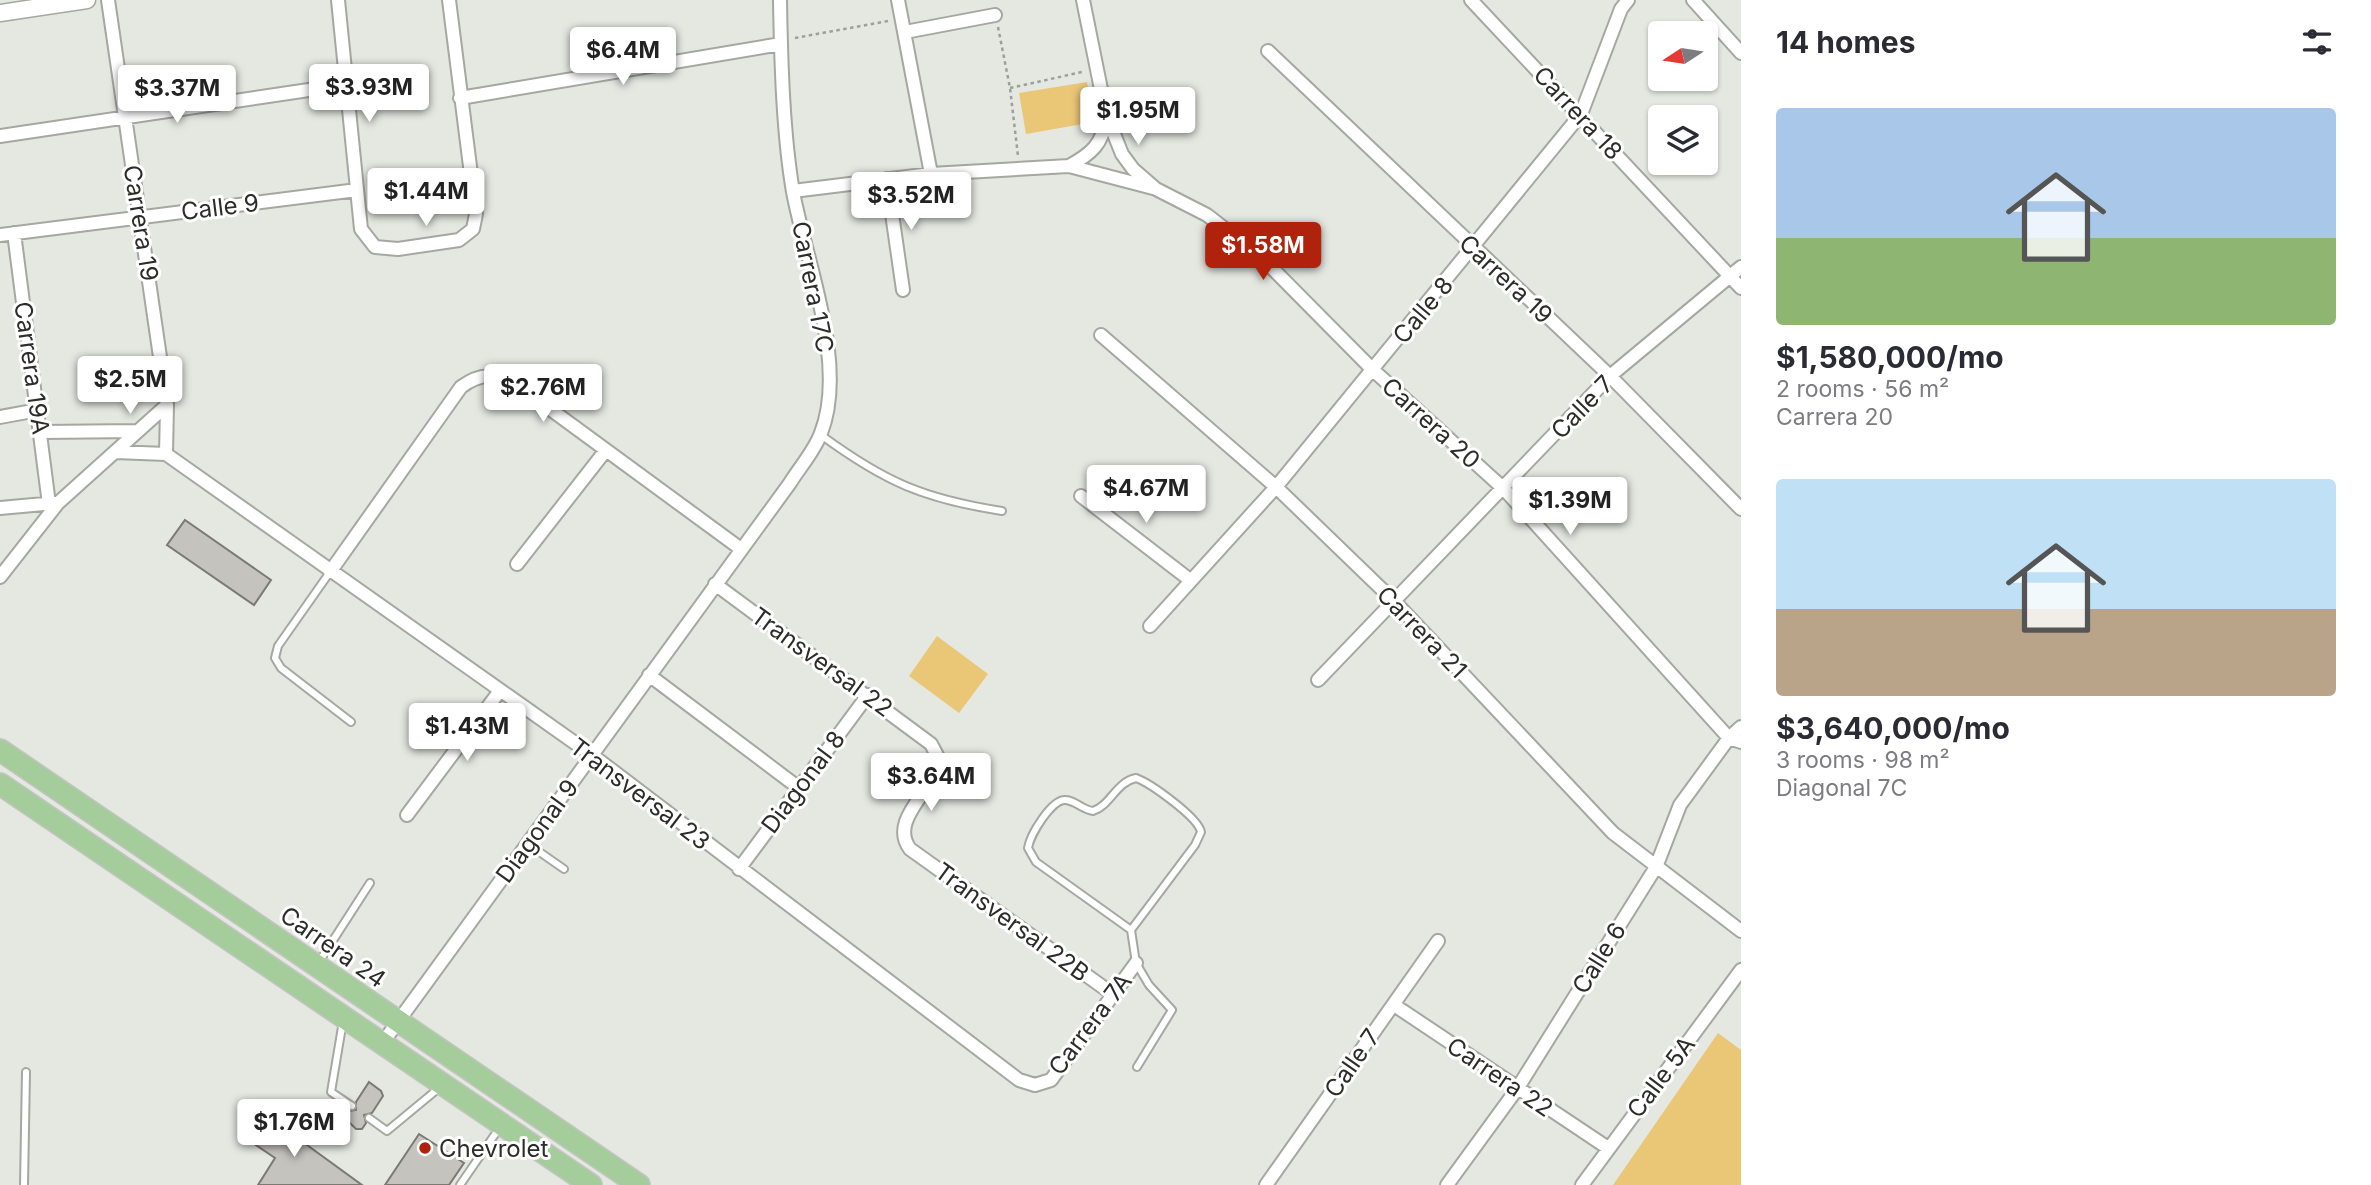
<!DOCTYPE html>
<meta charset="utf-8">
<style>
body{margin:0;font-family:Inter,sans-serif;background:#f2f2f3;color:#2b2b33;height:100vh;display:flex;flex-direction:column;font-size:26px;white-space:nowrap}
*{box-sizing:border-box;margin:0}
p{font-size:23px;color:#7c7c81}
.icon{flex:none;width:38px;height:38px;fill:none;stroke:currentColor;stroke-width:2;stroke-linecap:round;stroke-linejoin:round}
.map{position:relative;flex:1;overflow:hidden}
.sheet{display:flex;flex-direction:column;background:#fff;width:630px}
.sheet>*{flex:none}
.needle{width:46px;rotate:258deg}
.controls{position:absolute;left:1648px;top:21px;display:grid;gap:14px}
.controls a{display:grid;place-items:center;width:70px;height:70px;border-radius:7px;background:#fff;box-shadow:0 2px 5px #0004;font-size:35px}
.price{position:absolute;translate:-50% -60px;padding:0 16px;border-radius:7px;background:#fff;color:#222;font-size:23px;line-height:46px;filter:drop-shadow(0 2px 4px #0008)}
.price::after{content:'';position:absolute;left:50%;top:42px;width:21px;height:16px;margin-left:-10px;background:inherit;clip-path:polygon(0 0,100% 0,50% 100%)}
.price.current{background:#b0220b;color:#fff}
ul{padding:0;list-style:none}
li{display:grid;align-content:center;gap:14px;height:371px;padding:0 35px}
li span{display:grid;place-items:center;height:217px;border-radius:7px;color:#555}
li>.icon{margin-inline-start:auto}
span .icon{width:126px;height:126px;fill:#fffc;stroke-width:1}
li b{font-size:30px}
h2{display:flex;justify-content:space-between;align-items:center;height:84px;padding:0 35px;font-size:30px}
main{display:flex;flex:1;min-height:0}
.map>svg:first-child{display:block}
.park{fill:#eac677}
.building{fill:#c4c3bd;stroke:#7a7973;stroke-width:2}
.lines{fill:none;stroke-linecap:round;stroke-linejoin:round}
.service-casing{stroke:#a5a7a1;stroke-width:10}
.minor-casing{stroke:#a5a7a1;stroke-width:16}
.tertiary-casing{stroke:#a5a7a1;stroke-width:19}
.primary-casing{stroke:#c4c4c3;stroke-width:24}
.path{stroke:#9d9f9a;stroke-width:2.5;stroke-dasharray:3.5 3.5;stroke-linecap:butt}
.service{stroke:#fff;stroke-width:6}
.minor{stroke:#fff;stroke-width:12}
.tertiary{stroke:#fff;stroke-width:16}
.primary{stroke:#a5cd9b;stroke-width:21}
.poi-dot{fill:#b0220b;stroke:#fff;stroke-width:2.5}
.labels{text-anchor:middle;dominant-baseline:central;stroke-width:6;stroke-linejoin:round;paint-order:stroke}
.street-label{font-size:24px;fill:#2c2c2a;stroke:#fff}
.poi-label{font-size:24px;fill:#2c2c2a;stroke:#fff;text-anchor:start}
</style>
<main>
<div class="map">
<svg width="1741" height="1185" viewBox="0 0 1741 1185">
<rect width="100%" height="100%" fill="#e5e8e1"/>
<path class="park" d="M 1087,82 L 1094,122 L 1026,134 L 1019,93 Z
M 937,636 L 988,674 L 959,713 L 909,676 Z
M 1718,1033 L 1741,1050 L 1741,1185 L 1613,1185 Z"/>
<path class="building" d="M 185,520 L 271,580 L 254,605 L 167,545 Z
M 369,1082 L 381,1091 L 383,1096 L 372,1113 L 364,1115 L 366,1123 L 362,1129 L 356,1129 L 345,1118 L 349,1111 L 356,1110 L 356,1102 Z
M 263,1113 L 362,1185 L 258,1185 L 275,1158 L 247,1139 Z
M 419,1134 L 464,1163 L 449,1185 L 385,1185 Z"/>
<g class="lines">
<defs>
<path id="service" d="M 821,435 C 885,482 924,499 1002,511
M 330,572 L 278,646 L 275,658 L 281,668 L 351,722
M 528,844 L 564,869
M 1131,930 L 1036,862 L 1028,848 C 1030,835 1052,798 1066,800 C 1076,801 1083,810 1093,811 C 1111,805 1116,782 1136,778 C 1150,783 1198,817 1201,832 L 1195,845 L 1131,930 L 1136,963 L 1149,985 L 1172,1010 L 1137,1067
M 319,962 L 370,883
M 343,1021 L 331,1092 L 352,1106
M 369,1118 L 387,1131 L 439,1088
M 24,1185 L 26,1072
M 460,1185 L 500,1127"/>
<path id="minor" d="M 108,0 L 167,405 L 166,454
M 338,0 L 361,229 L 375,247 L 398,249 L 459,240 L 473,229 L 476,214 L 449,0
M 898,0 L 931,174
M 1083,0 L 1106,114 L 1122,154 L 1133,169 L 1156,189 L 1207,215 L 1261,257 L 1373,370 L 1504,489 L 1729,738 L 1741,742
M 1471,0 L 1741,288
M 1693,0 L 1741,53
M 905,32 L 995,15
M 1268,51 L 1610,376 L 1741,509
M 460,98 L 781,44
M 0,136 L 349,84
M 1069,166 C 1091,154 1103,144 1106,118
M 887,179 L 903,290
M 793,191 L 931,174 L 1069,166 L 1153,188
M 14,233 L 49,504
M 0,235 L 357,190
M 1101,335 L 1276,487 L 1394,601 L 1613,833 L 1741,931
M 0,417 L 38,410
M 41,432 L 138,431
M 115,452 L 166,454 L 592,755 L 1019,1080 L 1035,1085 L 1051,1080 L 1136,963
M 1081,496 L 1190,580
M 0,508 L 55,503
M 517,564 L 606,450
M 330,572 L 461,387 C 480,373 495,373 516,384 L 741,549
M 0,577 L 58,503 L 167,405
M 715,584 L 931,744 L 940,761 C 934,790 888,820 910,849 L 1114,995
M 1150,626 L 1276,487 L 1581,114 L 1621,9 L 1628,0
M 649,675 L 799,788
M 1318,680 L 1610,376 L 1741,267
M 407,815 L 499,692
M 739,869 L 868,695
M 1394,1005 L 1608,1148
M 381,1045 L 790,483 C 800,467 815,450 821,433 C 848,364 806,262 793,192 C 783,133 781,61 780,0
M 1266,1185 L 1438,941
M 1447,1185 L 1517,1089 L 1656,867 L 1680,805 L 1729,738 L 1741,727
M 1582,1185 L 1741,970"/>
<path id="tertiary" d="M 0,13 L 87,0"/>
<path id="primary" d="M 0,750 L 639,1185
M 0,784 L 591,1185"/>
</defs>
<use href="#service" class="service-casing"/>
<use href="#minor" class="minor-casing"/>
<use href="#tertiary" class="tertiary-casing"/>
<use href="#primary" class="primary-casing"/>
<path class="path" d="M 998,27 L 1010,88 L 1018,156
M 795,38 L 888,21
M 1010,88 L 1082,72"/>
<use href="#service" class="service"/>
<use href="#minor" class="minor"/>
<use href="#tertiary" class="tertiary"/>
<use href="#primary" class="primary"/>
</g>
<circle class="poi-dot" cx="425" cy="1148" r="7"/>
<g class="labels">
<g class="street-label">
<text transform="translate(1578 113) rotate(47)">Carrera 18</text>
<text transform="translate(220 207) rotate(-7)">Calle 9</text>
<text transform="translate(141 223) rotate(81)">Carrera 19</text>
<text transform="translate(1506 279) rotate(43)">Carrera 19</text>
<text transform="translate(813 287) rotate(79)">Carrera 17C</text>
<text transform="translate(1423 310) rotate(-50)">Calle 8</text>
<text transform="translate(32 368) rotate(82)">Carrera 19A</text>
<text transform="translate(1582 407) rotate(-46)">Calle 7</text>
<text transform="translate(1431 423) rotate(42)">Carrera 20</text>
<text transform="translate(1422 632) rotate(46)">Carrera 21</text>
<text transform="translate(822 662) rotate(36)">Transversal 22</text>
<text transform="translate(803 782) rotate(-53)">Diagonal 8</text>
<text transform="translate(640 794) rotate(37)">Transversal 23</text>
<text transform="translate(537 831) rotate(-54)">Diagonal 9</text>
<text transform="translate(1012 922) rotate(36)">Transversal 22B</text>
<text transform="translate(333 947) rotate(35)">Carrera 24</text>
<text transform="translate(1599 958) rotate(-58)">Calle 6</text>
<text transform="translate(1090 1024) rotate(-53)">Carrera 7A</text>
<text transform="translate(1352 1063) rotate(-55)">Calle 7</text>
<text transform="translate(1500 1077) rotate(34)">Carrera 22</text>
<text transform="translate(1661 1077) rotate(-53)">Calle 5A</text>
</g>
<g class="poi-label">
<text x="439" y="1148">Chevrolet</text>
</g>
</g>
</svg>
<div class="controls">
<a><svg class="needle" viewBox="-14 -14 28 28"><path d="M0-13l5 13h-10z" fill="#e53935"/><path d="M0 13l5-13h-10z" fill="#7c7c81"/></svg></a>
<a><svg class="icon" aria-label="layers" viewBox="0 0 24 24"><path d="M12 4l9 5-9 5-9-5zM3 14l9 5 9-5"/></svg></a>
</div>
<b class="price" style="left:623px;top:87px">$6.4M</b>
<b class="price" style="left:369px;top:124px">$3.93M</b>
<b class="price" style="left:177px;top:125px">$3.37M</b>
<b class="price" style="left:1138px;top:147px">$1.95M</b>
<b class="price" style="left:426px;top:228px">$1.44M</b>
<b class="price" style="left:911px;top:232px">$3.52M</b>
<b class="price current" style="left:1263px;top:282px">$1.58M</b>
<b class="price" style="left:130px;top:416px">$2.5M</b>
<b class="price" style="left:543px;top:424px">$2.76M</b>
<b class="price" style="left:1146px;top:525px">$4.67M</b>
<b class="price" style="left:1570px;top:537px">$1.39M</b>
<b class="price" style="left:467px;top:763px">$1.43M</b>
<b class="price" style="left:931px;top:813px">$3.64M</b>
<b class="price" style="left:294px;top:1159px">$1.76M</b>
</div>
<section class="sheet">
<h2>14 homes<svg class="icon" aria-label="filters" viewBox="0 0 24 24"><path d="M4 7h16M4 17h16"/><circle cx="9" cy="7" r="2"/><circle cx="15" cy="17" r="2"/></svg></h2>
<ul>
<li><span style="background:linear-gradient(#a9c7e8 60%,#8fb573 0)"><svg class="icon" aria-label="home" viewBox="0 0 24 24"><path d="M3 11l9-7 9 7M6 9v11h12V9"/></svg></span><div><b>$1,580,000/mo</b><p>2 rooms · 56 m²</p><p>Carrera 20</p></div></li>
<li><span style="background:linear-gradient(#bfe0f5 60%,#b9a48a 0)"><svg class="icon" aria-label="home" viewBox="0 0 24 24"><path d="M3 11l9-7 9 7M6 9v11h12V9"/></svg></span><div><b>$3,640,000/mo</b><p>3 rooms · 98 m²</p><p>Diagonal 7C</p></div></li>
</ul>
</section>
</main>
